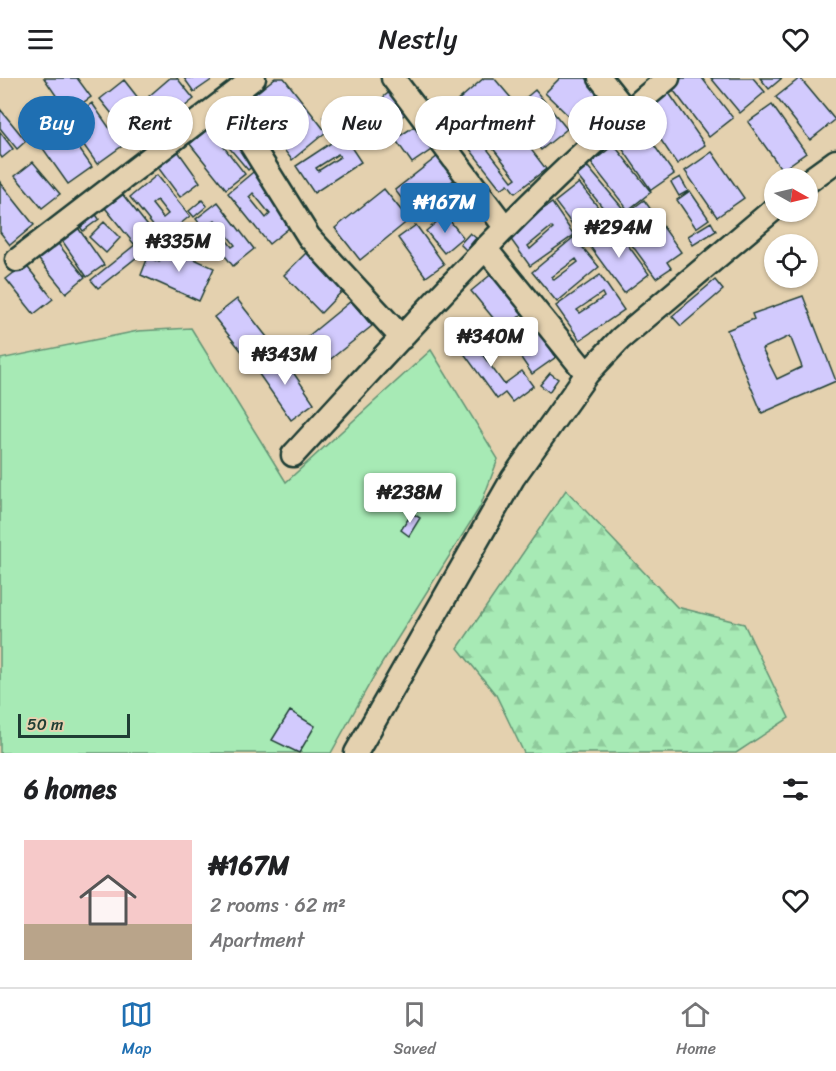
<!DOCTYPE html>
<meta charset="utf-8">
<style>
body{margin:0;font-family:Sriracha,sans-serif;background:#f2f2f2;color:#202124;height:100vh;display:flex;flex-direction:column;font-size:22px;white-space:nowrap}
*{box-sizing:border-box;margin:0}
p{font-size:20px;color:#757577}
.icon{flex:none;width:33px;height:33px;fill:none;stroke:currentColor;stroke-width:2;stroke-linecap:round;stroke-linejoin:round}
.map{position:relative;height:675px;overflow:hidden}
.sheet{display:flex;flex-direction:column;background:#fff;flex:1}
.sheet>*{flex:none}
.guide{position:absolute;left:18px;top:18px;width:801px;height:54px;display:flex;gap:12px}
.needle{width:39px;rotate:98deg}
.buttons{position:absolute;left:764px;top:90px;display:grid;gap:12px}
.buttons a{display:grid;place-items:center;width:54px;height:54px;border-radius:50%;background:#fff;box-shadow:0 2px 4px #0004;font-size:30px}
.scale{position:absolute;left:18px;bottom:15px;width:112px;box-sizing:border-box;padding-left:6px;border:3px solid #1f3d34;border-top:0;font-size:16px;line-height:21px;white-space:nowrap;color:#1f3d34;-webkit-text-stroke:4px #e4d1af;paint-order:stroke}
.price{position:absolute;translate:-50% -51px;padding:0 14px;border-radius:6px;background:#fff;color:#222;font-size:20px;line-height:39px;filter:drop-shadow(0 2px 3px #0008)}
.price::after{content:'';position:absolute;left:50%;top:36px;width:18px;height:14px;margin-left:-9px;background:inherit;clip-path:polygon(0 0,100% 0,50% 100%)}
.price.selected{background:#1f6fb2;color:#fff}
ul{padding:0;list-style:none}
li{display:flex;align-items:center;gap:18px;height:150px;padding:0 24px}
li span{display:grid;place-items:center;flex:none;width:168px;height:120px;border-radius:0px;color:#555}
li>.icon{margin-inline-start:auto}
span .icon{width:72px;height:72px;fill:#fffc;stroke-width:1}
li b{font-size:26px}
h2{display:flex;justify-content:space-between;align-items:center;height:72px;padding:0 24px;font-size:26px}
.tag{padding:0 21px;border-radius:27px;background:#fff;box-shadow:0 2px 4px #0004;font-size:21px;line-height:54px}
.tag.selected{background:#1f6fb2;color:#fff}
header{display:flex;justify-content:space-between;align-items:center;height:78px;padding:0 24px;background:#fff;font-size:27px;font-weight:600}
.menu{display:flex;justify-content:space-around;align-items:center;height:84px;border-top:2px solid #e0e0e0;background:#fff;font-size:16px;color:#757577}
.menu a{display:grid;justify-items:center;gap:3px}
.menu .selected{color:#1f6fb2}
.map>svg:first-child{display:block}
.green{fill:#a7eab5;stroke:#639474;stroke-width:1.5}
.forest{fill:url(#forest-firs);stroke:#639474;stroke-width:1.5}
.building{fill:#d2cafd;stroke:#1f3d34;stroke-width:1.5;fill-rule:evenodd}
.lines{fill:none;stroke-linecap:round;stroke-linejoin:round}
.minor-casing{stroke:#1f3d34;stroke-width:27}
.minor{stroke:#e4d1af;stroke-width:22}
</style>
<header><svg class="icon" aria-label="menu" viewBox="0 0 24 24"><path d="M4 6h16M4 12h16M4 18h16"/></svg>Nestly<svg class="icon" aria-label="heart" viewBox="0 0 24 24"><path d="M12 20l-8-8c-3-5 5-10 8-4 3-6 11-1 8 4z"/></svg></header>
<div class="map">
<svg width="836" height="675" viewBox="0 0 836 675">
<defs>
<pattern id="forest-firs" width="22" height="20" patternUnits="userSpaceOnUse" patternTransform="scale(1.5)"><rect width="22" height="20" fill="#a7eab5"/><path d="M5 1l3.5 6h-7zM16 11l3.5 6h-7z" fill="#8fca9c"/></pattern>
</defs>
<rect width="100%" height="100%" fill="#e4d1af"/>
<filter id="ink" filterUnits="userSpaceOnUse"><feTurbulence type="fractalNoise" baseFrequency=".0167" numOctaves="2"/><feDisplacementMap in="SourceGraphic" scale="12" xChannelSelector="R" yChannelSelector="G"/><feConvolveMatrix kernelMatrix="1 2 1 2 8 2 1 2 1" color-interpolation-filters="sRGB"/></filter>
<g filter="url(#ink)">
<path class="green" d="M 191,250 L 286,404 L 431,272 L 498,381 L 480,429 L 374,598 L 331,675 L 0,675 L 0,281 L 138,253 Z"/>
<path class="forest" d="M 566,412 L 677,529 L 744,546 L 789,640 L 736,675 L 524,675 L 496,617 L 458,570 Z"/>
<path class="building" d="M 44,0 L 77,0 L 91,19 L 68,35 Z
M 170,0 L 177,0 L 194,21 L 168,42 L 149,18 Z
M 184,0 L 212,0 L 213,1 L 194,14 Z
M 275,0 L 284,0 L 326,54 L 292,82 L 246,23 Z
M 484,0 L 494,0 L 511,20 L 461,62 L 441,37 Z
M 560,0 L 586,0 L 606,20 L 579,48 L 545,15 Z
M 682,0 L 702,0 L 733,40 L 709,59 L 671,9 Z
M 711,0 L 753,0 L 765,14 L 740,35 Z
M 760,0 L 782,0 L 769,11 Z
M 800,0 L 835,42 L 810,62 L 776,19 Z
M 124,2 L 153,39 L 130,58 L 100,21 Z
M 392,12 L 409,33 L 383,54 L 366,33 Z
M 535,12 L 567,51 L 541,72 L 510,33 Z
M 669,15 L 705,67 L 677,86 L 642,34 Z
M 92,25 L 122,68 L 97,86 L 67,43 Z
M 772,27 L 806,75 L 782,92 L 748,44 Z
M 0,31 L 26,63 L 17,71 L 0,50 Z
M 333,35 L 338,48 L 328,51 L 323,39 Z
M 503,35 L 546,91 L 515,115 L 508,106 L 501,111 L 465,65 ZM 488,64 L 516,100 L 512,103 L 484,67 Z
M 221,38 L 258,83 L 248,92 L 210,47 Z
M 61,45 L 92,89 L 68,106 L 37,62 Z
M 418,46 L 434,70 L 412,85 L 395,61 Z
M 640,47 L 674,96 L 651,112 L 617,63 Z
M 209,50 L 245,96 L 226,111 L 190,66 Z
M 0,54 L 13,71 L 2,80 L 0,77 Z
M 343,57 L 361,84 L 314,115 L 296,88 ZM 338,76 L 340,79 L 318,93 L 316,90 Z
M 614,67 L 651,114 L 628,132 L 591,85 Z
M 175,69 L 200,104 L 180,119 L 154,84 Z
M 712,74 L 744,120 L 717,139 L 685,93 Z
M 438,78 L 455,101 L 412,134 L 395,112 Z
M 33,84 L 60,116 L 42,130 L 15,98 Z
M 588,89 L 625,133 L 613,142 L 577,98 Z
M 258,90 L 299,142 L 269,166 L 228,115 ZM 253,115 L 270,136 L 266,140 L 249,119 Z
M 157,97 L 190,138 L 163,160 L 130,119 ZM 157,122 L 168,136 L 163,140 L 152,126 Z
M 680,99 L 688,113 L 679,118 L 671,104 Z
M 0,104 L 34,147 L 10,167 L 0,154 Z
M 579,105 L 610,144 L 585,163 L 555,124 Z
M 384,111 L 409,142 L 360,182 L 335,150 Z
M 119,112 L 151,152 L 134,166 L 102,126 Z
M 690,113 L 709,141 L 696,150 L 677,122 Z
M 202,122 L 207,128 L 194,139 L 189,133 Z
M 644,122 L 681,174 L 667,184 L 671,190 L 656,200 L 615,144 Z
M 218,124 L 254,171 L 233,188 L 196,141 ZM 215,142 L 235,167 L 232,169 L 212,144 Z
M 552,125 L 574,157 L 530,188 L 507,156 ZM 551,149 L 553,151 L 530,171 L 528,168 Z
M 91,129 L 99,141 L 83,153 L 75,141 Z
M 445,137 L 463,159 L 444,175 L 426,153 Z
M 104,144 L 120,160 L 106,175 L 89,159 Z
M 711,144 L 716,153 L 693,167 L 688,158 Z
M 76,147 L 104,187 L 87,199 L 59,158 Z
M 416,147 L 444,186 L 426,199 L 398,160 Z
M 614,148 L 649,196 L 624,215 L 589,167 Z
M 470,155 L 476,160 L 466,172 L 460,166 Z
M 574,159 L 599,189 L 557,224 L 532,194 ZM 576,181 L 578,184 L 554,202 L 552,199 Z
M 55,162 L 85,199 L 66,215 L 36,178 Z
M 141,162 L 147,171 L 98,210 L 91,202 Z
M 166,168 L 214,190 L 199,223 L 141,197 L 148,179 L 159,184 Z
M 310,171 L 347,208 L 321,235 L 284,197 Z
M 25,186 L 53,221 L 34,236 L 6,201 Z
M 494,194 L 526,233 L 503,252 L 471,213 Z
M 600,197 L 624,232 L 580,262 L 556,228 ZM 602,215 L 604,219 L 580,235 L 577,232 Z
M 715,202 L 723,212 L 681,248 L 672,238 Z
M 803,218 L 836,303 L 762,335 L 727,252 L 754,241 L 752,236 ZM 790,258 L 802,289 L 777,301 L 762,271 Z
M 237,221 L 274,268 L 252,286 L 214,239 Z
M 351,223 L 372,248 L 327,284 L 307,259 Z
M 528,238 L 556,279 L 532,296 L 504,255 Z
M 478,246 L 485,255 L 473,264 L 504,306 L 522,293 L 533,308 L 512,324 L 505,315 L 497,321 L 455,263 Z
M 280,275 L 314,325 L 291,342 L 256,292 Z
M 550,295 L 558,301 L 549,314 L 540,307 Z
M 412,435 L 420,440 L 409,458 L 401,452 Z
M 290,633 L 315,648 L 299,675 L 272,662 Z"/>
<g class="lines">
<defs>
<path id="minor" d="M 393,0 L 505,149
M 600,0 L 627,34
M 225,25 L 309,159 L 402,260
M 807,104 L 836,83
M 485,170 L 587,296
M 17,182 L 254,0
M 293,377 C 413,247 531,113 668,0
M 356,675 L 513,400 L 587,296 L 620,261 L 774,131"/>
</defs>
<use href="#minor" class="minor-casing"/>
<use href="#minor" class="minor"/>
</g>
</g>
</svg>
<div class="buttons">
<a><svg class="needle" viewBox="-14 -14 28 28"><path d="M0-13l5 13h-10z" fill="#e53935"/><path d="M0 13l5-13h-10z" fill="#757577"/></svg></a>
<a><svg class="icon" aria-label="locate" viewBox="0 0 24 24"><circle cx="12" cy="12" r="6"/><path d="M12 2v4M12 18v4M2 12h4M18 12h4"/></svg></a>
</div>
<div class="scale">50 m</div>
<b class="price selected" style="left:445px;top:156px">₦167M</b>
<b class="price" style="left:619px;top:181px">₦294M</b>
<b class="price" style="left:179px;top:195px">₦335M</b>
<b class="price" style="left:491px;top:290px">₦340M</b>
<b class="price" style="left:285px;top:308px">₦343M</b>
<b class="price" style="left:410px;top:446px">₦238M</b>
<div class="guide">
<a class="tag selected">Buy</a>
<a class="tag">Rent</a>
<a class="tag">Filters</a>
<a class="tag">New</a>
<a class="tag">Apartment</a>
<a class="tag">House</a>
</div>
</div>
<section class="sheet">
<h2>6 homes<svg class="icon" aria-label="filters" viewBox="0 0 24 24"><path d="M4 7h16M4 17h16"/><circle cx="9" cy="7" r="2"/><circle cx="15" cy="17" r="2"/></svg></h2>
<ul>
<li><span style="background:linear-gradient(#f6c9c9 70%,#b9a48a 0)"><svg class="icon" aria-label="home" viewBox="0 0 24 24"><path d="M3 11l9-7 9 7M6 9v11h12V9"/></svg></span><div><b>₦167M</b><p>2 rooms · 62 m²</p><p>Apartment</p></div><svg class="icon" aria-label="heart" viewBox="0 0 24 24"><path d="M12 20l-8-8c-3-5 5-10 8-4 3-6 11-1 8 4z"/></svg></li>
</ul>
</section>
<nav class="menu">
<a class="selected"><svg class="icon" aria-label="map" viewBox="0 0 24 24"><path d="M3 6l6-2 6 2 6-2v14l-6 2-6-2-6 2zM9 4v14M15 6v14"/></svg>Map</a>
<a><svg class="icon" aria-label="saved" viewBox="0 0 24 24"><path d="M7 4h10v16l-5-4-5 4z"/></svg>Saved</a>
<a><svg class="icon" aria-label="home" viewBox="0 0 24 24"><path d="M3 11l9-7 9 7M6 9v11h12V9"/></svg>Home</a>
</nav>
